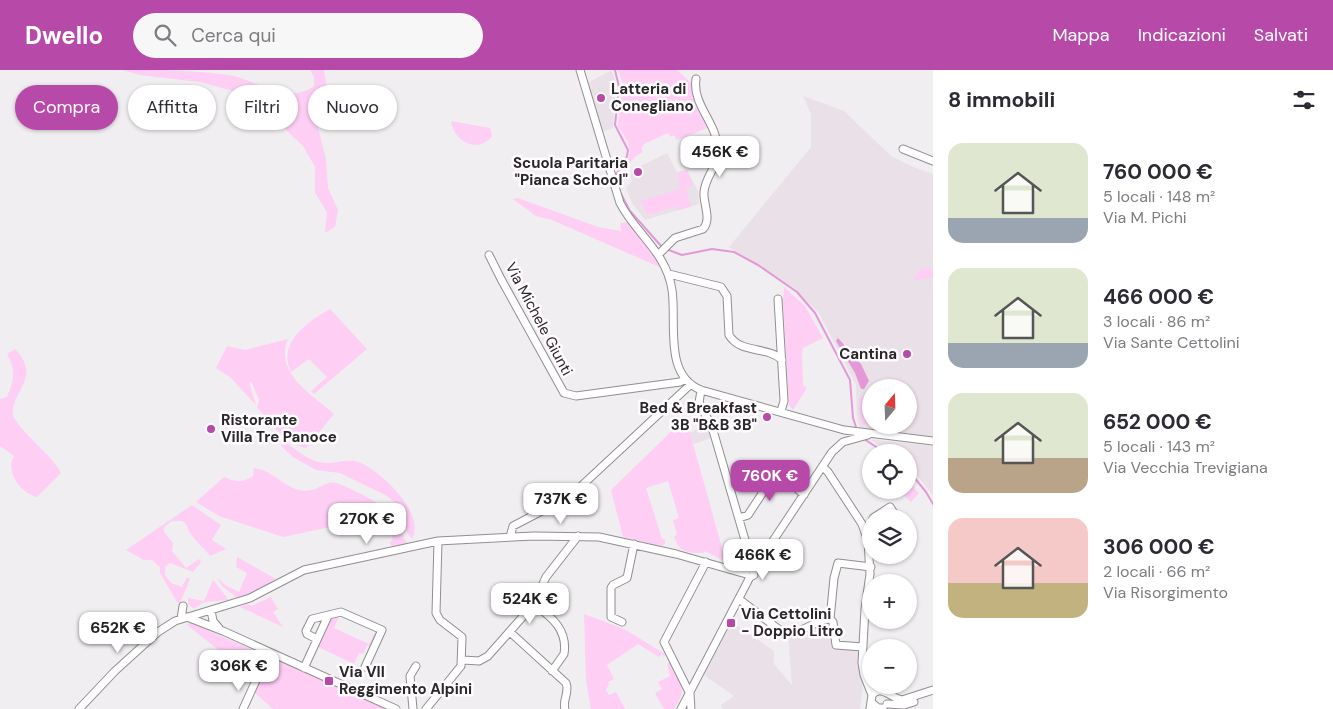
<!DOCTYPE html>
<html lang="it">
<meta charset="utf-8">
<style>
body{margin:0;font-family:"DM Sans",sans-serif;background:#f7f7f7;color:#2b2b33;height:100vh;display:flex;flex-direction:column;font-size:19px;white-space:nowrap}
*{box-sizing:border-box;margin:0}
p{font-size:16px;color:#7c7c81}
.icon{flex:none;width:28px;height:28px;fill:none;stroke:currentColor;stroke-width:2;stroke-linecap:round;stroke-linejoin:round}
.map{position:relative;flex:1;overflow:hidden}
.panel{display:flex;flex-direction:column;background:#fff;width:400px}
.panel>*{flex:none}
.guide{position:absolute;left:15px;top:15px;width:475px;height:45px;display:flex;gap:10px}
.needle{width:32px;rotate:19deg}
.fabs{position:absolute;left:862px;top:309px;display:grid;gap:10px}
.fabs a{display:grid;place-items:center;width:55px;height:55px;border-radius:50%;background:#fff;box-shadow:0 1px 4px #0004;font-size:25px}
.price{position:absolute;translate:-50% -42px;padding:0 11px;border-radius:10px;background:#fff;color:#222;font-size:16px;line-height:32px;filter:drop-shadow(0 1px 2px #0008)}
.price::after{content:'';position:absolute;left:50%;top:30px;width:15px;height:11px;margin-left:-8px;background:inherit;clip-path:polygon(0 0,100% 0,50% 100%)}
.price.current{background:#b74aa9;color:#fff}
ul{padding:0;list-style:none}
li{display:flex;align-items:center;gap:15px;height:125px;padding:0 15px}
li span{display:grid;place-items:center;flex:none;width:140px;height:100px;border-radius:15px;color:#555}
li>.icon{margin-inline-start:auto}
span .icon{width:60px;height:60px;fill:#fffc;stroke-width:1}
li b{font-size:21px}
h2{display:flex;justify-content:space-between;align-items:center;height:60px;padding:0 15px;font-size:21px}
.chip{padding:0 18px;border-radius:22px;background:#fff;box-shadow:0 1px 4px #0004;font-size:18px;line-height:45px}
.chip.current{background:#b74aa9;color:#fff}
header{display:flex;align-items:center;gap:30px;box-sizing:border-box;height:70px;padding:0 25px;background:#b74aa9;color:#fff}
header strong{font-size:24px}
nav{display:flex;gap:28px;margin-inline-start:auto;font-size:18px}
.search{width:350px;height:45px;background:#f7f7f7;display:flex;align-items:center;gap:12px;box-sizing:border-box;padding:0 18px;border-radius:28px;color:#7c7c81;font-size:19px}
main{display:flex;flex:1;min-height:0}
.map>svg:first-child{display:block}
.built{fill:#eae0e7;fill-rule:evenodd}
.green{fill:#fecef5}
.water{fill:#e498d7}
.lines{fill:none;stroke-linecap:round;stroke-linejoin:round}
.stream{stroke:#e498d7;stroke-width:2}
.minor-casing{stroke:#918e91;stroke-width:9}
.minor{stroke:#fff;stroke-width:7}
.poi-dot{fill:#b74aa9;stroke:#fffbfe;stroke-width:2}
.labels{text-anchor:middle;dominant-baseline:central;stroke-width:5;stroke-linejoin:round;paint-order:stroke}
.poi-label{font-size:15px;font-weight:bold;fill:#292828;stroke:#fffbfe;text-anchor:start}
.street-label{font-size:15px;fill:#292828;stroke:#fffbfe}
</style>
<header>
<strong>Dwello</strong>
<div class="search"><svg class="icon" aria-label="search" viewBox="0 0 24 24"><circle cx="10" cy="10" r="6"/><path d="M15 15l6 6"/></svg>Cerca qui</div>
<nav><a>Mappa</a><a>Indicazioni</a><a>Salvati</a></nav>
</header>
<main>
<div class="map">
<svg width="933" height="639" viewBox="0 0 933 639">
<rect width="100%" height="100%" fill="#f1eef1"/>
<path class="built" d="M 612,0 L 616,13 L 613,58 L 601,62 L 587,13 Z
M 803,26 L 844,41 L 891,86 L 911,96 L 933,104 L 933,367 L 860,358 L 857,349 L 856,315 L 819,243 L 794,218 L 729,177 L 811,77 L 811,44 ZM 871,318 L 909,318 L 909,355 L 871,355 Z
M 667,83 L 677,102 L 687,100 L 698,121 L 699,134 L 645,150 L 632,133 L 626,118 L 633,110 L 630,107 L 633,100 Z
M 707,352 L 712,368 L 693,374 L 690,363 Z
M 869,369 L 933,376 L 933,426 L 909,395 L 909,382 L 890,382 Z
M 732,552 L 774,581 L 774,594 L 792,615 L 788,566 L 829,553 L 832,577 L 856,579 L 859,582 L 859,602 L 863,615 L 860,639 L 723,639 L 721,635 L 734,626 L 704,605 Z"/>
<path class="green" d="M 122,0 C 159,0 198,0 234,6 C 259,12 287,35 314,16 L 314,7 L 310,0 L 324,0 L 328,23 L 316,35 L 314,42 L 326,89 L 328,118 L 338,140 L 335,157 L 325,163 L 327,142 L 315,123 L 315,97 L 303,76 L 267,42 L 243,36 L 244,24 L 200,12 L 140,5 Z
M 618,0 L 677,0 L 691,13 L 694,25 L 710,57 L 677,70 L 674,65 L 671,67 L 668,63 L 644,74 L 641,79 L 643,82 C 625,91 630,102 619,108 L 630,83 L 628,72 L 618,56 L 623,14 Z
M 451,51 L 490,58 L 492,66 C 478,84 454,72 451,51 Z
M 687,100 L 693,116 L 686,118 L 691,137 L 678,140 L 677,136 L 648,145 L 640,131 L 680,119 L 678,102 Z
M 518,128 L 598,157 L 621,161 L 620,153 L 628,152 L 664,199 L 552,150 L 536,146 L 513,129 Z
M 921,197 L 933,200 L 933,208 L 913,210 Z
M 784,217 L 805,236 L 823,268 L 803,278 L 802,283 L 803,315 L 807,318 L 793,340 L 789,335 L 783,231 Z
M 330,239 L 367,279 L 314,324 L 311,321 L 327,307 L 309,289 L 291,302 C 277,273 307,252 330,239 Z
M 288,269 C 274,304 312,324 334,344 L 306,378 C 286,373 269,352 257,337 L 259,330 L 252,313 L 249,312 L 256,335 L 230,307 L 216,298 L 227,276 L 245,280 Z
M 15,279 C 43,308 10,321 13,346 C 24,366 52,385 61,403 L 37,427 C 20,423 5,401 14,386 L 0,376 L 0,329 L 7,327 C 14,310 16,300 7,284 Z
M 869,326 L 871,334 L 871,354 L 861,354 L 859,328 Z
M 685,348 L 690,363 L 726,492 L 705,481 L 704,483 C 688,483 679,483 674,466 L 677,465 L 673,450 L 679,448 L 668,411 L 646,418 L 662,469 L 665,469 L 665,474 L 661,476 L 623,467 L 611,420 Z
M 283,373 L 287,373 C 299,382 311,393 327,393 C 339,393 349,388 361,393 C 382,403 426,443 412,469 L 407,462 L 399,436 L 387,426 L 340,403 L 316,400 L 293,387 L 281,376 Z
M 254,398 C 270,400 281,413 295,419 C 317,426 323,410 336,413 C 346,415 395,441 399,450 C 403,459 400,466 408,474 L 392,478 L 390,472 L 393,469 L 387,445 L 283,467 L 219,446 L 196,432 L 224,407 C 234,412 244,413 253,406 Z
M 909,413 L 919,423 L 911,432 L 898,420 L 909,420 Z
M 192,435 L 221,455 L 212,470 L 226,479 L 210,486 C 205,479 195,471 191,464 C 187,459 189,455 182,451 L 172,451 L 164,457 L 164,462 L 173,473 L 172,481 L 186,498 L 199,489 L 201,492 L 193,502 L 170,493 L 165,497 L 165,505 L 171,513 L 182,517 L 187,507 L 190,509 L 180,533 L 177,532 L 160,503 L 160,497 L 152,490 L 144,490 L 126,480 Z
M 237,487 L 276,509 L 254,523 L 237,528 L 222,516 L 217,507 L 225,515 L 239,522 L 247,503 L 236,497 Z
M 213,510 L 229,530 L 204,532 L 194,539 L 188,534 L 188,528 L 204,531 Z
M 271,527 L 278,539 L 273,542 L 283,557 L 240,537 L 247,534 L 252,536 Z
M 584,544 L 624,559 L 665,584 L 664,587 L 662,584 L 659,587 L 638,574 L 607,595 L 614,609 L 608,612 L 609,614 L 606,620 L 609,625 L 616,622 L 625,639 L 591,639 L 586,611 Z
M 335,546 L 339,546 L 334,558 L 369,574 L 375,562 L 377,563 L 371,577 L 367,575 L 363,584 L 359,583 L 354,594 L 318,577 L 331,549 Z
M 191,553 L 258,582 L 261,589 L 252,607 L 186,554 Z
M 276,590 L 284,593 L 386,639 L 273,639 L 255,623 L 269,593 Z
M 667,593 L 670,593 C 681,613 688,619 674,639 L 664,639 L 655,623 L 662,619 L 658,612 L 670,606 Z"/>
<path class="water" d="M 838,268 L 861,294 L 869,311 L 864,319 L 861,319 L 855,303 L 836,271 Z"/>
<g class="lines">
<path class="stream" d="M 615,0 L 619,17 L 615,55 L 628,80 L 627,86 L 616,105 L 619,117
M 621,124 L 630,141 L 662,177
M 666,179 L 682,185 L 712,179 L 734,182 L 758,195 L 797,222 L 815,243 L 850,310 L 853,348 L 856,357
M 864,369 L 884,382
M 909,401 L 926,422 L 933,434"/>
<defs>
<path id="minor" d="M 580,0 L 620,133 C 636,164 667,183 672,220 C 677,252 663,305 701,320 L 844,360 L 933,371
M 903,79 L 933,91
M 659,184 L 675,168 L 703,159 C 712,149 703,134 704,122 C 705,106 720,94 718,78 C 716,52 692,34 696,9
M 489,185 L 501,209 L 564,323 L 576,326 L 680,312 L 685,309
M 669,204 L 721,217 L 727,226 L 729,265 C 740,284 768,276 782,290
M 778,229 L 784,331 L 781,341
M 701,320 L 699,333 L 712,357 L 750,487 L 750,499
M 823,397 L 828,402 L 862,454 L 868,471 L 870,504 L 865,539 L 862,593 L 864,605 L 872,625
M 739,448 L 748,445 L 777,401 L 804,425
M 873,448 L 890,437 L 897,448
M 510,467 L 513,456 L 563,430 L 577,420 L 691,314
M 739,529 L 781,561 C 800,568 812,550 830,549
M 534,534 C 551,547 568,559 564,584 L 552,601
M 211,540 L 213,551 L 219,558
M 187,547 L 223,561 L 396,639
M 181,549 L 183,536
M 830,549 L 834,508 L 838,493 L 871,497
M 830,549 L 833,552 L 836,575 L 863,577
M 622,552 L 611,547 L 611,518 L 613,515 L 627,508 L 634,474
M 510,562 L 566,613 C 570,622 562,630 565,639
M 317,569 L 307,564 L 306,561 L 312,549 L 341,542 L 382,560 L 365,597
M 463,590 L 479,591 L 488,586 L 534,534 L 546,507 L 578,466
M 304,598 L 328,546
M 690,624 L 664,572 L 706,492
M 690,624 L 691,639
M 872,633 L 878,638 L 883,638
M 887,634 L 904,635 L 914,632
M 79,639 L 115,601 L 158,562 L 175,551 L 250,528 L 304,500 L 438,471 L 534,466 L 599,467 L 676,484 L 746,504
M 243,639 L 269,582
M 413,639 L 410,606 L 416,596
M 426,639 L 461,596 L 462,567 L 440,550 L 436,543 L 438,471
M 681,639 L 750,507 L 754,505 L 753,501 L 832,382 L 843,372 L 868,365
M 870,639 L 872,625 C 881,614 891,628 902,630 L 933,620"/>
</defs>
<use href="#minor" class="minor-casing"/>
<use href="#minor" class="minor"/>
</g>
<g class="poi-dot">
<circle cx="601" cy="28" r="5"/>
<circle cx="638" cy="102" r="5"/>
<circle cx="907" cy="284" r="5"/>
<circle cx="767" cy="347" r="5"/>
<circle cx="211" cy="359" r="5"/>
<rect x="726" y="548" width="10" height="10" rx="2.5"/>
<rect x="324" y="606" width="10" height="10" rx="2.5"/>
</g>
<g class="labels">
<g class="poi-label">
<text x="611" y="19">Latteria di<tspan x="611" dy="17">Conegliano</tspan></text>
<text x="628" y="93" text-anchor="end">Scuola Paritaria<tspan x="628" dy="17">"Pianca School"</tspan></text>
<text x="897" y="284" text-anchor="end">Cantina</text>
<text x="757" y="338" text-anchor="end">Bed &amp; Breakfast<tspan x="757" dy="17">3B "B&amp;B 3B"</tspan></text>
<text x="221" y="350">Ristorante<tspan x="221" dy="17">Villa Tre Panoce</tspan></text>
<text x="741" y="544">Via Cettolini<tspan x="741" dy="17">- Doppio Litro</tspan></text>
<text x="339" y="602">Via VII<tspan x="339" dy="17">Reggimento Alpini</tspan></text>
</g>
<g class="street-label">
<text transform="translate(539 249) rotate(62)">Via Michele Giunti</text>
</g>
</g>
</svg>
<div class="fabs">
<a><svg class="needle" viewBox="-14 -14 28 28"><path d="M0-13l5 13h-10z" fill="#e53935"/><path d="M0 13l5-13h-10z" fill="#7c7c81"/></svg></a>
<a><svg class="icon" aria-label="locate" viewBox="0 0 24 24"><circle cx="12" cy="12" r="6"/><path d="M12 2v4M12 18v4M2 12h4M18 12h4"/></svg></a>
<a><svg class="icon" aria-label="layers" viewBox="0 0 24 24"><path d="M12 4l9 5-9 5-9-5zM3 14l9 5 9-5"/></svg></a>
<a>+</a>
<a>−</a>
</div>
<b class="price" style="left:720px;top:108px">456K €</b>
<b class="price current" style="left:770px;top:432px">760K €</b>
<b class="price" style="left:561px;top:455px">737K €</b>
<b class="price" style="left:367px;top:475px">270K €</b>
<b class="price" style="left:763px;top:511px">466K €</b>
<b class="price" style="left:530px;top:555px">524K €</b>
<b class="price" style="left:118px;top:584px">652K €</b>
<b class="price" style="left:239px;top:622px">306K €</b>
<div class="guide">
<a class="chip current">Compra</a>
<a class="chip">Affitta</a>
<a class="chip">Filtri</a>
<a class="chip">Nuovo</a>
</div>
</div>
<section class="panel">
<h2>8 immobili<svg class="icon" aria-label="filters" viewBox="0 0 24 24"><path d="M4 7h16M4 17h16"/><circle cx="9" cy="7" r="2"/><circle cx="15" cy="17" r="2"/></svg></h2>
<ul>
<li><span style="background:linear-gradient(#dfe7d0 75%,#9aa5b1 0)"><svg class="icon" aria-label="home" viewBox="0 0 24 24"><path d="M3 11l9-7 9 7M6 9v11h12V9"/></svg></span><div><b>760 000 €</b><p>5 locali · 148 m²</p><p>Via M. Pichi</p></div></li>
<li><span style="background:linear-gradient(#dfe7d0 75%,#9aa5b1 0)"><svg class="icon" aria-label="home" viewBox="0 0 24 24"><path d="M3 11l9-7 9 7M6 9v11h12V9"/></svg></span><div><b>466 000 €</b><p>3 locali · 86 m²</p><p>Via Sante Cettolini</p></div></li>
<li><span style="background:linear-gradient(#dfe7d0 65%,#b9a48a 0)"><svg class="icon" aria-label="home" viewBox="0 0 24 24"><path d="M3 11l9-7 9 7M6 9v11h12V9"/></svg></span><div><b>652 000 €</b><p>5 locali · 143 m²</p><p>Via Vecchia Trevigiana</p></div></li>
<li><span style="background:linear-gradient(#f6c9c9 65%,#c2b280 0)"><svg class="icon" aria-label="home" viewBox="0 0 24 24"><path d="M3 11l9-7 9 7M6 9v11h12V9"/></svg></span><div><b>306 000 €</b><p>2 locali · 66 m²</p><p>Via Risorgimento</p></div></li>
</ul>
</section>
</main>
